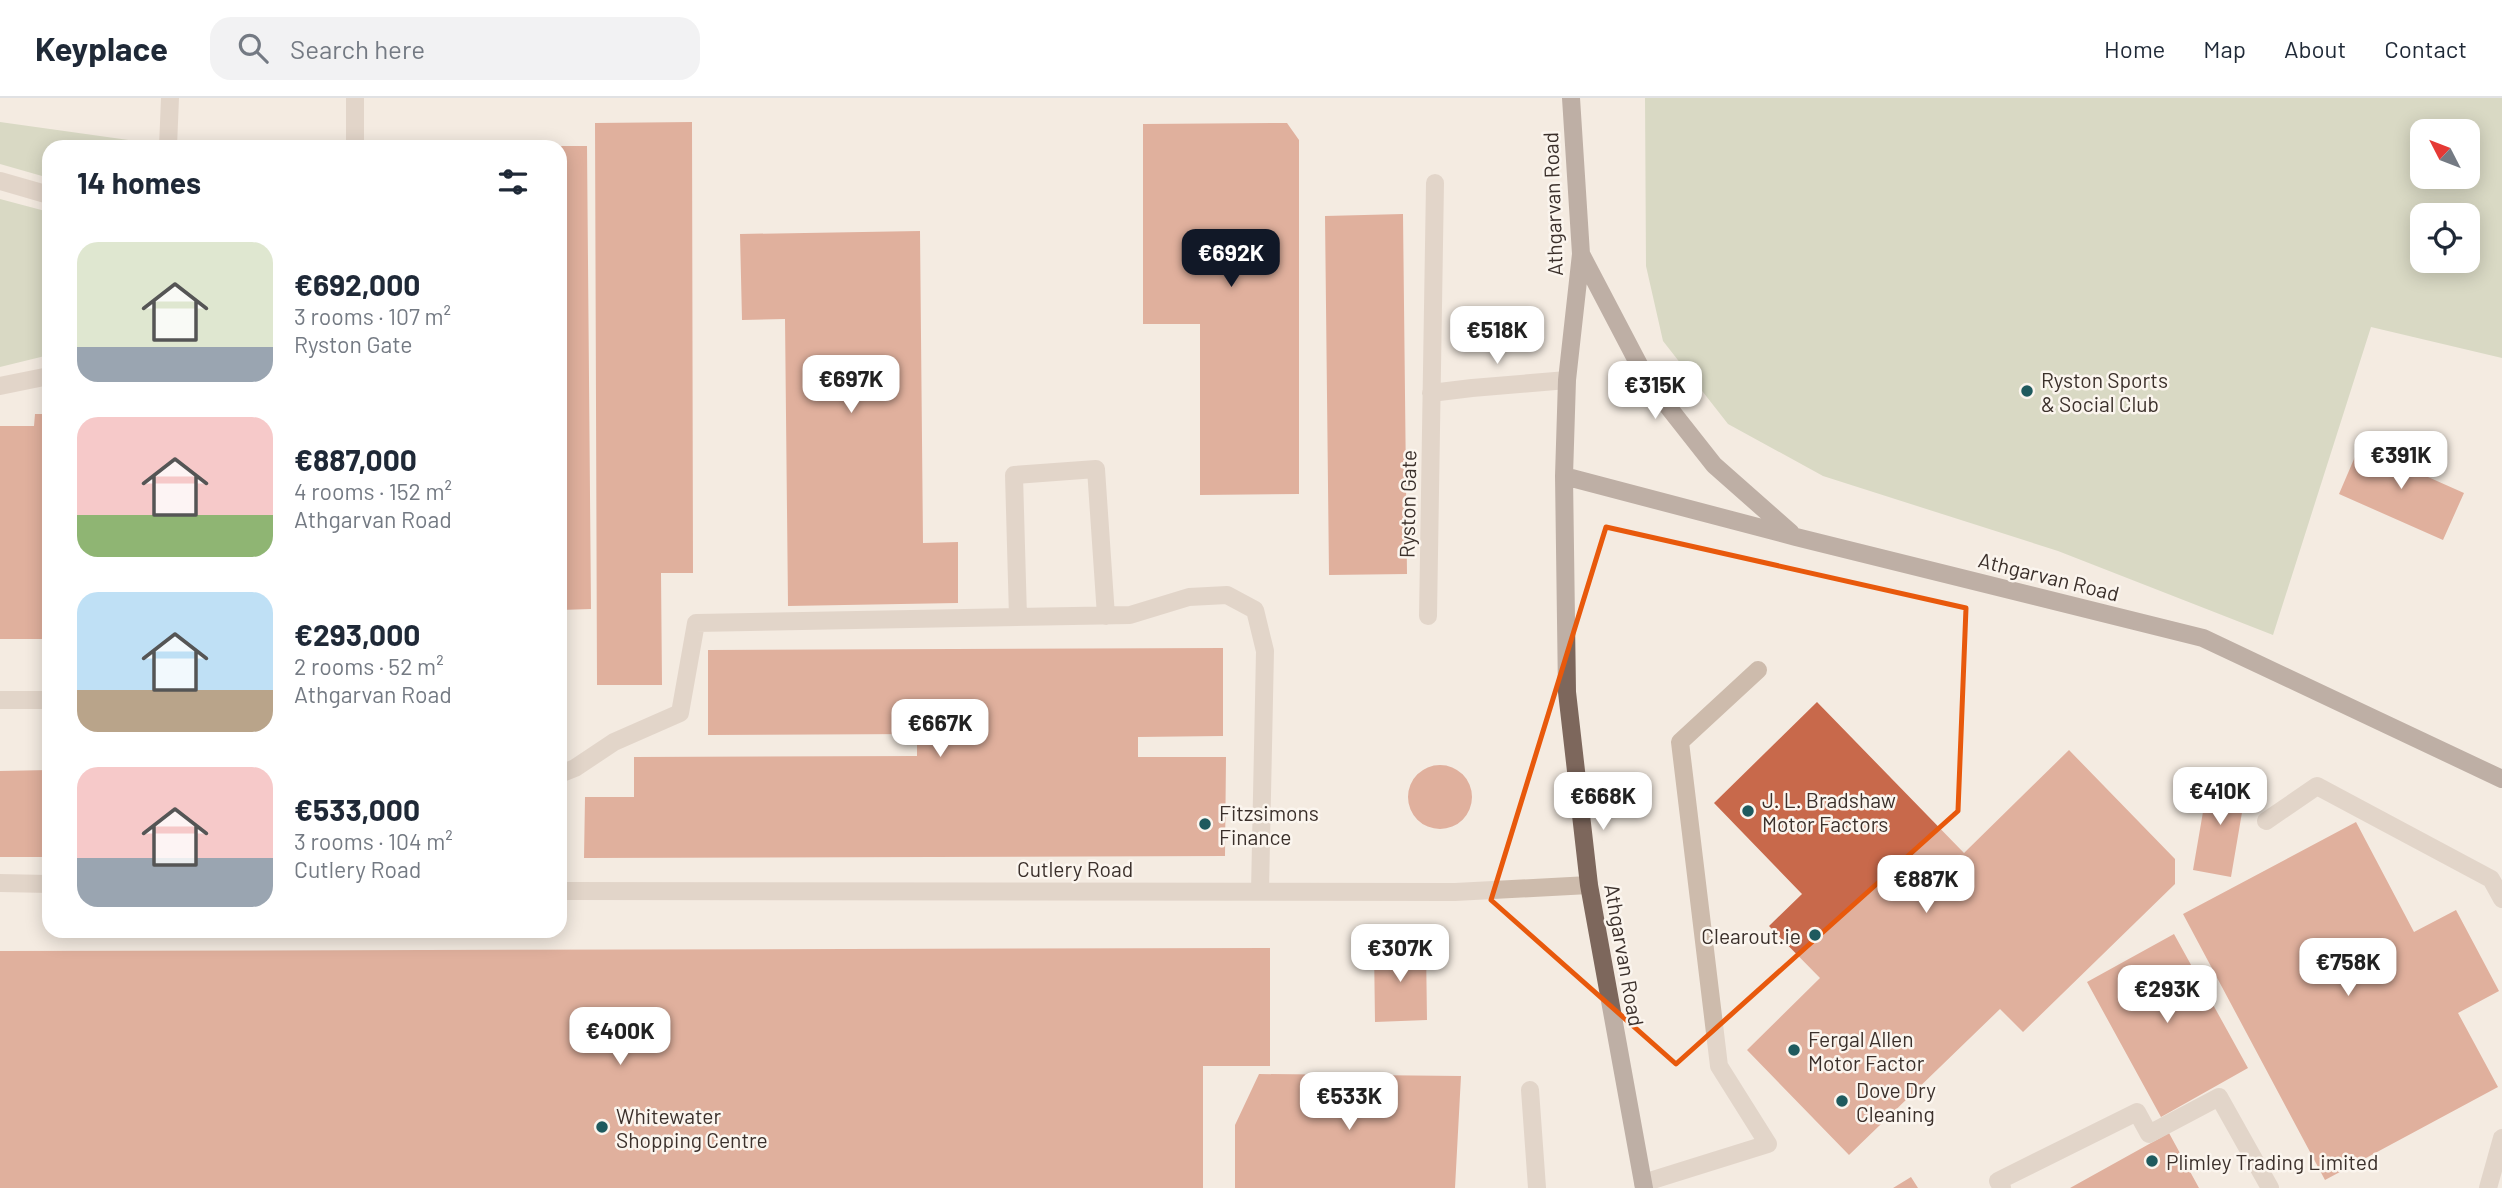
<!DOCTYPE html>
<meta charset="utf-8">
<style>
body{margin:0;font-family:Barlow,sans-serif;background:#f2f2f3;color:#1f2937;height:100vh;display:flex;flex-direction:column;font-size:26px;white-space:nowrap}
*{box-sizing:border-box;margin:0}
p{font-size:23px;color:#747a83}
.icon{flex:none;width:38px;height:38px;fill:none;stroke:currentColor;stroke-width:2;stroke-linecap:round;stroke-linejoin:round}
.map{position:relative;flex:1;overflow:hidden}
.sheet{position:absolute;left:42px;top:42px;width:525px;height:798px;display:flex;flex-direction:column;background:#fff;border-radius:21px;box-shadow:0 4px 18px #0003}
.sheet>*{flex:none}
.needle{width:46px;rotate:312deg}
.fabs{position:absolute;left:2410px;top:21px;display:grid;gap:14px}
.fabs a{display:grid;place-items:center;width:70px;height:70px;border-radius:14px;background:#fff;box-shadow:0 4px 18px #0003;font-size:35px}
.price{position:absolute;translate:-50% -60px;padding:0 16px;border-radius:14px;background:#fff;color:#222;font-size:23px;line-height:46px;filter:drop-shadow(0 2px 4px #0008)}
.price::after{content:'';position:absolute;left:50%;top:42px;width:21px;height:16px;margin-left:-10px;background:inherit;clip-path:polygon(0 0,100% 0,50% 100%)}
.price.active{background:#111827;color:#fff}
ul{padding:0;list-style:none}
li{display:flex;align-items:center;gap:21px;height:175px;padding:0 35px}
li span{display:grid;place-items:center;flex:none;width:196px;height:140px;border-radius:21px;color:#555}
li>.icon{margin-inline-start:auto}
span .icon{width:84px;height:84px;fill:#fffc;stroke-width:1}
li b{font-size:30px}
h2{display:flex;justify-content:space-between;align-items:center;height:84px;padding:0 35px;font-size:30px}
header{display:flex;align-items:center;gap:42px;box-sizing:border-box;height:98px;padding:0 35px;background:#fff;border-bottom:2px solid #e0e1e3}
header strong{font-size:33px}
nav{display:flex;gap:38px;margin-inline-start:auto;font-size:24px}
.search{width:490px;height:63px;background:#f2f2f3;display:flex;align-items:center;gap:18px;box-sizing:border-box;padding:0 24px;border-radius:21px;color:#747a83;font-size:26px}
.map>svg:first-child{display:block}
.green{fill:#b8c4a0;fill-rule:evenodd}
.building{fill:#c8694b}
.lines{fill:none;stroke-linecap:round;stroke-linejoin:round}
.minor{stroke:#cdbbac;stroke-width:18}
.major{stroke:#7d675c;stroke-width:18}
.marked{fill:none;stroke:#e8590c;stroke-width:5;stroke-linejoin:round}
.poi-dot{fill:#1f5a5e;stroke:#fbf5ee;stroke-width:2.5}
.labels{text-anchor:middle;dominant-baseline:central;stroke-width:5;stroke-linejoin:round;paint-order:stroke}
.street-label{font-size:21px;fill:#3b302b;stroke:#fbf5ee}
.poi-label{font-size:21px;fill:#3b302b;stroke:#fbf5ee;text-anchor:start}
</style>
<header>
<strong>Keyplace</strong>
<div class="search"><svg class="icon" aria-label="search" viewBox="0 0 24 24"><circle cx="10" cy="10" r="6"/><path d="M15 15l6 6"/></svg>Search here</div>
<nav><a>Home</a><a>Map</a><a>About</a><a>Contact</a></nav>
</header>
<div class="map">
<svg width="2502" height="1090" viewBox="0 0 2502 1090">
<rect width="100%" height="100%" fill="#f4ebe1"/>
<path class="green" d="M 1645,0 L 2502,0 L 2502,260 L 2371,229 L 2273,537 L 2058,453 L 1823,378 L 1728,326 L 1663,243 L 1646,168 ZM 2468,33 L 2468,79 L 2422,79 L 2422,33 ZM 2468,117 L 2468,163 L 2422,163 L 2422,117 Z
M 0,24 L 150,45 L 150,49 L 49,49 L 49,80 L 0,66 Z
M 0,101 L 49,114 L 49,257 L 0,269 Z"/>
<path class="building" d="M 692,24 L 693,475 L 661,475 L 662,587 L 597,587 L 595,25 Z
M 1287,25 L 1299,42 L 1299,396 L 1200,397 L 1200,226 L 1143,226 L 1143,26 Z
M 560,48 L 587,48 L 591,511 L 560,512 Z
M 1403,116 L 1407,476 L 1329,477 L 1325,118 Z
M 920,133 L 923,445 L 958,444 L 958,505 L 788,508 L 785,221 L 742,222 L 740,136 Z
M 35,316 L 49,316 L 49,541 L 0,541 L 0,328 L 34,328 Z
M 2368,345 L 2412,365 L 2410,371 L 2464,395 L 2443,442 L 2339,396 L 2360,347 L 2366,349 Z
M 1223,550 L 1223,638 L 1138,639 L 1138,659 L 1226,659 L 1225,758 L 584,760 L 585,699 L 634,699 L 634,659 L 917,658 L 917,636 L 708,637 L 708,552 Z
M 1817,604 L 1964,755 L 2069,652 L 2175,761 L 2175,786 L 2023,934 L 2000,911 L 1849,1057 L 1747,952 L 1820,880 L 1769,828 L 1802,796 L 1714,705 Z
M1408 699a32 32 0 1 1 64 0a32 32 0 1 1-64 0Z
M 49,672 L 49,759 L 0,759 L 0,673 Z
M 2209,679 L 2247,685 L 2231,779 L 2193,772 Z
M 2356,724 L 2414,834 L 2456,812 L 2499,893 L 2458,915 L 2498,989 L 2325,1082 L 2183,816 Z
M 2174,836 L 2248,970 L 2161,1019 L 2087,884 Z
M 1374,849 L 1426,849 L 1427,922 L 1375,924 Z
M 1270,850 L 1270,968 L 1203,968 L 1203,1090 L 0,1090 L 0,853 Z
M 1259,976 L 1461,978 L 1455,1090 L 1235,1090 L 1235,1027 Z
M 2169,1035 L 2199,1090 L 2070,1090 Z
M 1911,1079 L 1918,1090 L 1893,1090 Z"/>
<g class="lines">
<path class="minor" d="M 168,49 L 170,0
M 355,49 L 355,0
M 0,83 L 49,97
M 0,288 L 49,278
M 1431,295 L 1472,290 L 1567,282
M 1428,518 L 1435,85
M 1018,519 L 1014,377 L 1096,371 L 1106,518
M 0,602 L 49,602
M 560,676 L 575,670 L 614,644 L 680,615 L 696,525 L 1130,517 L 1189,499 L 1227,497 L 1255,512 L 1265,553 L 1260,793
M 2266,723 L 2317,688 L 2491,781 L 2502,801
M 0,785 L 49,786
M 560,793 L 1455,794 L 1589,787
M 1530,992 L 1537,1090
M 1643,1085 L 1768,1046 L 1719,968 L 1680,644 L 1758,572
M 2002,1090 L 1998,1083 L 2137,1014 L 2149,1036 L 2219,999 L 2270,1090
M 2488,1090 L 2502,1040"/>
<path class="major" d="M 1571,0 L 1581,156 L 1567,282 L 1564,378 L 1567,594 L 1589,787 L 1644,1090
M 1581,156 L 1647,282 L 1714,367 L 1791,435
M 1564,378 L 1796,439 L 2203,540 L 2502,681"/>
</g>
<path d="M0 0H2502V1090H0ZM 1606,429 L 1966,510 L 1958,713 L 1676,966 L 1491,802 Z" fill="#f4ebe1" fill-opacity=".55" fill-rule="evenodd"/>
<path class="marked" d="M 1606,429 L 1966,510 L 1958,713 L 1676,966 L 1491,802 Z"/>
<g class="poi-dot">
<circle cx="2027" cy="293" r="7"/>
<circle cx="1748" cy="713" r="7"/>
<circle cx="1205" cy="726" r="7"/>
<circle cx="1815" cy="837" r="7"/>
<circle cx="1794" cy="952" r="7"/>
<circle cx="1842" cy="1003" r="7"/>
<circle cx="602" cy="1029" r="7"/>
<circle cx="2152" cy="1063" r="7"/>
</g>
<g class="labels">
<g class="street-label">
<text transform="translate(1552 106) rotate(-92)">Athgarvan Road</text>
<text transform="translate(1407 406) rotate(-89)">Ryston Gate</text>
<text transform="translate(2049 478) rotate(14)">Athgarvan Road</text>
<text x="1075" y="770">Cutlery Road</text>
<text transform="translate(1625 857) rotate(80)">Athgarvan Road</text>
</g>
<g class="poi-label">
<text x="2041" y="281">Ryston Sports<tspan x="2041" dy="24">&amp; Social Club</tspan></text>
<text x="1762" y="701">J. L. Bradshaw<tspan x="1762" dy="24">Motor Factors</tspan></text>
<text x="1219" y="714">Fitzsimons<tspan x="1219" dy="24">Finance</tspan></text>
<text x="1801" y="837" text-anchor="end">Clearout.ie</text>
<text x="1808" y="940">Fergal Allen<tspan x="1808" dy="24">Motor Factor</tspan></text>
<text x="1856" y="991">Dove Dry<tspan x="1856" dy="24">Cleaning</tspan></text>
<text x="616" y="1017">Whitewater<tspan x="616" dy="24">Shopping Centre</tspan></text>
<text x="2166" y="1063">Plimley Trading Limited</text>
</g>
</g>
</svg>
<div class="fabs">
<a><svg class="needle" viewBox="-14 -14 28 28"><path d="M0-13l5 13h-10z" fill="#e53935"/><path d="M0 13l5-13h-10z" fill="#747a83"/></svg></a>
<a><svg class="icon" aria-label="locate" viewBox="0 0 24 24"><circle cx="12" cy="12" r="6"/><path d="M12 2v4M12 18v4M2 12h4M18 12h4"/></svg></a>
</div>
<b class="price active" style="left:1231px;top:191px">€692K</b>
<b class="price" style="left:1497px;top:268px">€518K</b>
<b class="price" style="left:851px;top:317px">€697K</b>
<b class="price" style="left:1655px;top:323px">€315K</b>
<b class="price" style="left:2401px;top:393px">€391K</b>
<b class="price" style="left:940px;top:661px">€667K</b>
<b class="price" style="left:2220px;top:729px">€410K</b>
<b class="price" style="left:1603px;top:734px">€668K</b>
<b class="price" style="left:1926px;top:817px">€887K</b>
<b class="price" style="left:1400px;top:886px">€307K</b>
<b class="price" style="left:2348px;top:900px">€758K</b>
<b class="price" style="left:2167px;top:927px">€293K</b>
<b class="price" style="left:620px;top:969px">€400K</b>
<b class="price" style="left:1349px;top:1034px">€533K</b>
<section class="sheet">
<h2>14 homes<svg class="icon" aria-label="filters" viewBox="0 0 24 24"><path d="M4 7h16M4 17h16"/><circle cx="9" cy="7" r="2"/><circle cx="15" cy="17" r="2"/></svg></h2>
<ul>
<li><span style="background:linear-gradient(#dfe7d0 75%,#9aa5b1 0)"><svg class="icon" aria-label="home" viewBox="0 0 24 24"><path d="M3 11l9-7 9 7M6 9v11h12V9"/></svg></span><div><b>€692,000</b><p>3 rooms · 107 m²</p><p>Ryston Gate</p></div></li>
<li><span style="background:linear-gradient(#f6c9c9 70%,#8fb573 0)"><svg class="icon" aria-label="home" viewBox="0 0 24 24"><path d="M3 11l9-7 9 7M6 9v11h12V9"/></svg></span><div><b>€887,000</b><p>4 rooms · 152 m²</p><p>Athgarvan Road</p></div></li>
<li><span style="background:linear-gradient(#bfe0f5 70%,#b9a48a 0)"><svg class="icon" aria-label="home" viewBox="0 0 24 24"><path d="M3 11l9-7 9 7M6 9v11h12V9"/></svg></span><div><b>€293,000</b><p>2 rooms · 52 m²</p><p>Athgarvan Road</p></div></li>
<li><span style="background:linear-gradient(#f6c9c9 65%,#9aa5b1 0)"><svg class="icon" aria-label="home" viewBox="0 0 24 24"><path d="M3 11l9-7 9 7M6 9v11h12V9"/></svg></span><div><b>€533,000</b><p>3 rooms · 104 m²</p><p>Cutlery Road</p></div></li>
</ul>
</section>
</div>
